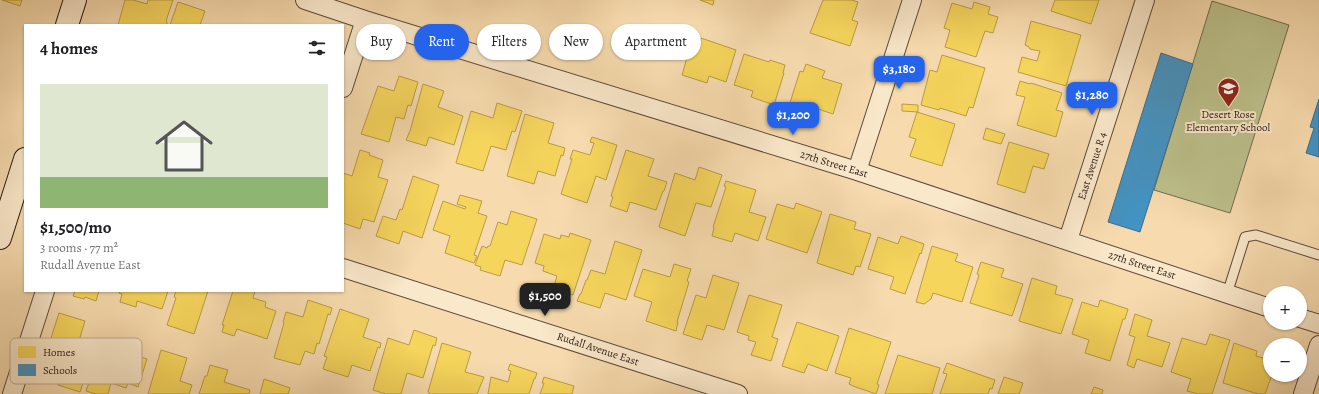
<!DOCTYPE html>
<meta charset="utf-8">
<style>
body{margin:0;font-family:Alegreya,serif;background:#f6f6f6;color:#202124;height:100vh;display:flex;flex-direction:column;font-size:15px;white-space:nowrap}
*{box-sizing:border-box;margin:0}
p{font-size:13px;color:#757577}
.icon{flex:none;width:22px;height:22px;fill:none;stroke:currentColor;stroke-width:2;stroke-linecap:round;stroke-linejoin:round}
.map{position:relative;flex:1;overflow:hidden}
.panel{position:absolute;left:24px;top:24px;width:320px;height:268px;display:flex;flex-direction:column;background:#fff;border-radius:0px;box-shadow:0 1px 3px #0004}
.panel>*{flex:none}
.top-card{position:absolute;left:356px;top:24px;width:380px;height:36px;display:flex;gap:8px}
.controls{position:absolute;left:1263px;top:286px;display:grid;gap:8px}
.controls a{display:grid;place-items:center;width:44px;height:44px;border-radius:50%;background:#fff;box-shadow:0 1px 3px #0004;font-size:20px}
.price{position:absolute;translate:-50% -34px;padding:0 9px;border-radius:8px;background:#2563eb;color:#fff;font-size:13px;line-height:26px;filter:drop-shadow(0 1px 2px #0008)}
.price::after{content:'';position:absolute;left:50%;top:24px;width:12px;height:9px;margin-left:-6px;background:inherit;clip-path:polygon(0 0,100% 0,50% 100%)}
.price.selected{background:#222;color:#fff}
ul{padding:0;list-style:none}
li{display:grid;align-content:center;gap:8px;height:212px;padding:0 16px}
li+li{border-top:1px solid #e0e0e0}
li span{display:grid;place-items:center;height:124px;border-radius:0px;color:#555}
li>.icon{margin-inline-start:auto}
span .icon{width:72px;height:72px;fill:#fffc;stroke-width:1}
li b{font-size:17px}
h2{display:flex;justify-content:space-between;align-items:center;height:48px;padding:0 16px;font-size:17px}
.tag{padding:0 14px;border-radius:18px;background:#fff;box-shadow:0 1px 3px #0004;font-size:14px;line-height:36px}
.tag.selected{background:#2563eb;color:#fff}
.map>svg:first-child{display:block}
.green{fill:#bcc08b;stroke:#726c4f}
.homes{fill:#f6d55c;stroke:#b89c46}
.schools{fill:#4393c3;stroke:#3b6e8e}
.lines{fill:none;stroke-linecap:round;stroke-linejoin:round}
.service-casing{stroke:#5c493a;stroke-width:11}
.minor-casing{stroke:#5c493a;stroke-width:20}
.secondary-casing{stroke:#281813;stroke-width:24}
.service{stroke:#fae8ca;stroke-width:9}
.minor{stroke:#fae8ca;stroke-width:18}
.secondary{stroke:#fae8ca;stroke-width:22}
.labels{text-anchor:middle;dominant-baseline:central;stroke-width:4;stroke-linejoin:round;paint-order:stroke}
.poi-label{font-size:11px;fill:#281813;stroke:#fae8ca}
.street-label{font-size:11px;fill:#281813;stroke:#fae8ca}
.key{fill:#fae8ca;stroke:#bbaa93;stroke-width:1}
.key-label{font-size:11px;fill:#281813}
</style>
<div class="map">
<svg width="1319" height="394" viewBox="0 0 1319 394">
<rect width="100%" height="100%" fill="#f7dbae"/>
<filter id="stains"><feTurbulence type="fractalNoise" baseFrequency=".005" numOctaves="4"/><feColorMatrix values="0 0 0 0 .2 0 0 0 0 .09 0 0 0 0 .02 0 0 0 .5 -.17"/></filter>
<radialGradient id="worn" r=".72"><stop offset=".6" stop-color="#630" stop-opacity="0"/><stop offset="1" stop-color="#630" stop-opacity=".3"/></radialGradient>
<path class="green" d="M 1212,1 L 1289,25 L 1230,213 L 1154,190 Z"/>
<path class="homes" d="M 2,0 L 22,0 L 20,6 Z
M 125,0 L 133,0 L 147,4 L 148,0 L 173,0 L 166,21 L 167,22 L 167,25 L 118,25 Z
M 700,0 L 714,0 L 713,5 Z
M 823,0 L 852,0 L 858,2 L 852,20 L 858,22 L 850,46 L 810,33 Z
M 1055,0 L 1099,0 L 1091,24 L 1051,11 Z
M 178,2 L 205,11 L 200,25 L 170,25 Z
M 974,2 L 990,7 L 988,14 L 998,17 L 993,33 L 985,31 L 976,57 L 945,47 L 950,30 L 944,28 L 952,3 L 972,9 Z
M 1031,21 L 1081,35 L 1066,86 L 1018,72 L 1022,57 L 1037,61 L 1040,51 L 1030,49 L 1029,47 L 1025,45 Z
M 685,36 L 694,39 L 693,42 L 699,44 L 701,38 L 736,50 L 726,82 L 709,76 L 707,83 L 682,75 L 688,54 L 680,51 Z
M 744,54 L 769,62 L 770,60 L 785,65 L 783,73 L 784,73 L 774,105 L 751,97 L 753,91 L 734,85 Z
M 942,55 L 985,68 L 973,108 L 969,107 L 966,116 L 940,108 L 939,110 L 921,105 L 930,70 L 937,72 Z
M 806,64 L 825,71 L 822,78 L 842,84 L 833,114 L 815,108 L 812,117 L 788,109 L 800,71 L 803,72 Z
M 399,76 L 418,82 L 411,106 L 408,105 L 404,119 L 396,117 L 389,142 L 361,134 L 378,86 L 394,91 Z
M 1020,81 L 1030,84 L 1031,83 L 1062,93 L 1056,110 L 1063,112 L 1056,137 L 1017,125 L 1025,97 L 1016,95 Z
M 423,84 L 444,91 L 438,107 L 463,116 L 454,145 L 429,137 L 426,146 L 406,140 L 410,131 Z
M 497,103 L 522,111 L 515,132 L 512,131 L 506,150 L 491,146 L 483,171 L 456,163 L 471,111 L 493,118 Z
M 902,104 L 918,105 L 918,112 L 902,111 Z
M 917,112 L 955,124 L 942,166 L 910,156 L 916,139 L 909,137 Z
M 525,114 L 554,123 L 548,143 L 565,148 L 563,156 L 561,155 L 555,176 L 538,171 L 534,184 L 507,176 Z
M 986,128 L 1005,134 L 1001,144 L 983,139 Z
M 592,137 L 617,145 L 606,180 L 596,176 L 587,203 L 561,194 L 572,159 L 570,159 L 573,150 L 590,155 L 594,143 L 590,142 Z
M 1009,142 L 1049,154 L 1044,169 L 1033,166 L 1025,193 L 997,184 Z
M 360,150 L 370,153 L 369,155 L 383,160 L 378,177 L 388,180 L 374,222 L 363,219 L 360,229 L 343,223 L 343,173 L 352,176 Z
M 626,150 L 654,159 L 648,176 L 667,182 L 664,191 L 663,191 L 656,210 L 630,202 L 627,212 L 610,206 L 613,197 L 611,196 Z
M 699,167 L 722,175 L 711,207 L 696,203 L 685,236 L 659,227 L 675,173 L 695,180 Z
M 413,176 L 439,185 L 422,238 L 403,231 L 399,244 L 376,236 L 383,216 L 396,220 L 400,209 L 402,210 Z
M 726,181 L 756,190 L 749,212 L 766,217 L 758,241 L 735,233 L 732,242 L 712,236 L 714,228 L 713,227 L 726,187 L 724,186 Z
M 460,195 L 482,201 L 478,213 L 487,216 L 474,255 L 477,256 L 474,263 L 445,253 L 450,236 L 433,230 L 443,201 L 465,209 L 466,207 L 457,204 Z
M 796,203 L 822,212 L 807,253 L 766,239 L 777,204 L 794,209 Z
M 511,211 L 537,219 L 522,265 L 505,260 L 500,276 L 480,270 L 481,267 L 475,265 L 482,246 L 487,248 L 488,246 L 490,246 L 498,222 L 507,225 Z
M 830,214 L 856,222 L 854,229 L 871,234 L 860,267 L 856,266 L 853,275 L 817,263 Z
M 570,233 L 591,240 L 573,295 L 553,289 L 557,276 L 543,271 L 544,266 L 535,263 L 544,234 L 560,239 L 561,235 L 569,237 Z
M 901,236 L 924,244 L 921,254 L 920,253 L 905,294 L 890,289 L 894,277 L 868,269 L 878,237 L 898,244 Z
M 615,241 L 642,250 L 626,300 L 605,293 L 600,308 L 577,301 L 580,294 L 581,294 L 586,280 L 587,280 L 591,270 L 605,274 Z
M 932,246 L 958,254 L 955,261 L 973,267 L 962,302 L 933,293 L 931,299 L 924,304 L 916,302 Z
M 981,262 L 1004,269 L 1001,277 L 1023,284 L 1012,316 L 970,303 L 979,275 L 977,274 Z
M 674,264 L 691,269 L 687,281 L 689,282 L 677,322 L 678,322 L 676,331 L 646,321 L 652,302 L 634,296 L 643,269 L 670,277 Z
M 713,275 L 739,283 L 724,330 L 707,325 L 702,340 L 683,334 L 696,295 L 706,298 Z
M 1032,278 L 1057,286 L 1055,294 L 1073,299 L 1061,334 L 1019,321 Z
M 75,291 L 99,291 L 96,301 L 85,297 L 84,299 L 73,296 Z
M 120,291 L 168,291 L 162,309 L 137,301 L 136,307 L 120,302 L 122,294 L 119,293 Z
M 176,291 L 208,291 L 194,334 L 167,325 L 176,298 L 174,297 Z
M 233,291 L 255,291 L 253,298 L 266,302 L 265,307 L 276,311 L 267,339 L 237,329 L 234,336 L 222,332 L 224,325 L 222,325 Z
M 749,295 L 782,305 L 772,337 L 778,339 L 771,361 L 751,355 L 756,342 L 748,340 L 749,336 L 737,332 Z
M 308,300 L 332,308 L 330,315 L 328,314 L 319,344 L 317,343 L 314,354 L 305,351 L 300,365 L 274,358 L 284,323 L 283,322 L 286,312 L 303,317 Z
M 1100,300 L 1128,309 L 1125,319 L 1123,319 L 1110,361 L 1085,353 L 1089,340 L 1072,334 L 1082,302 L 1098,307 Z
M 340,309 L 369,319 L 363,337 L 381,343 L 380,348 L 378,347 L 370,371 L 352,365 L 348,377 L 323,369 L 327,357 L 324,356 Z
M 59,313 L 85,321 L 75,354 L 91,359 L 80,392 L 58,385 L 62,372 L 42,366 Z
M 1135,314 L 1152,320 L 1147,336 L 1170,343 L 1162,367 L 1137,359 L 1134,368 L 1127,365 L 1135,337 L 1129,335 Z
M 797,322 L 839,336 L 827,371 L 808,364 L 804,373 L 782,366 Z
M 849,328 L 891,342 L 877,384 L 879,385 L 876,394 L 853,386 L 849,384 L 851,378 L 835,373 Z
M 414,330 L 437,338 L 435,346 L 433,345 L 423,378 L 407,373 L 401,394 L 386,394 L 373,390 L 388,338 L 409,345 Z
M 1210,334 L 1230,340 L 1212,394 L 1198,394 L 1187,391 L 1191,379 L 1171,372 L 1182,338 L 1206,345 Z
M 442,343 L 471,352 L 465,372 L 484,377 L 477,394 L 429,394 L 429,392 L 428,392 Z
M 1234,343 L 1257,351 L 1256,356 L 1270,360 L 1270,375 L 1272,375 L 1265,394 L 1258,394 L 1223,383 Z
M 103,344 L 147,359 L 138,387 L 128,383 L 126,388 L 111,383 L 108,394 L 96,394 L 86,391 L 88,385 L 89,385 Z
M 161,350 L 187,358 L 180,381 L 192,385 L 189,394 L 148,394 Z
M 898,355 L 940,368 L 932,394 L 885,394 Z
M 947,363 L 995,380 L 992,389 L 990,388 L 988,394 L 940,394 L 947,374 L 943,373 Z
M 510,364 L 537,373 L 535,379 L 534,379 L 529,394 L 488,394 L 491,377 L 508,382 L 511,371 L 508,370 Z
M 210,365 L 228,370 L 224,382 L 250,390 L 249,394 L 199,394 L 205,376 L 207,376 Z
M 544,377 L 574,386 L 572,394 L 540,394 L 544,383 L 542,383 Z
M 1004,377 L 1023,383 L 1019,394 L 998,394 Z
M 264,379 L 290,388 L 288,394 L 260,394 Z
M 1094,387 L 1103,390 L 1102,394 L 1091,394 Z"/>
<path class="schools" d="M 1161,53 L 1193,64 L 1140,232 L 1108,222 Z
M 1319,99 L 1319,157 L 1306,153 L 1314,128 L 1310,127 Z"/>
<g class="lines">
<defs>
<path id="service" d="M 1227,294 L 1245,237 L 1256,235 L 1319,255"/>
<path id="minor" d="M 305,0 L 365,20 L 857,171 L 1270,308
M 343,88 L 365,20
M 857,171 L 912,0
M 1068,240 L 1145,0
M 343,268 L 738,394
M 1300,318 L 1319,324
M 12,394 L 45,291
M 1303,394 L 1319,345"/>
<path id="secondary" d="M 67,25 L 75,0
M 0,238 L 25,159"/>
</defs>
<use href="#service" class="service-casing"/>
<use href="#minor" class="minor-casing"/>
<use href="#secondary" class="secondary-casing"/>
<use href="#service" class="service"/>
<use href="#minor" class="minor"/>
<use href="#secondary" class="secondary"/>
</g>
<defs>
<symbol id="school-pin" viewBox="-11 -11 22 30"><path d="M0 17L-7.5 6A9.5 9.5 0 1 1 7.5 6Z" fill="#8f2418" stroke="#fae8ca"/><path d="M0-5L7-2L0 1L-7-2ZM-4 1L0 2.5L4 1V4Q0 6-4 4Z" fill="#fff"/></symbol>
</defs>
<g fill-rule="evenodd">
<use href="#school-pin" x="1216" y="76" width="25" height="34"/>
</g>
<g class="labels">
<g class="poi-label">
<text x="1228" y="114">Desert Rose<tspan x="1228" dy="13">Elementary School</tspan></text>
</g>
<g class="street-label">
<text transform="translate(834 164) rotate(17)">27th Street East</text>
<text transform="translate(1092 166) rotate(-72)">East Avenue R 4</text>
<text transform="translate(1142 265) rotate(18)">27th Street East</text>
<text transform="translate(598 349) rotate(18)">Rudall Avenue East</text>
</g>
</g>
<rect x="10" y="338" width="132" height="46" rx="6" class="key"/>
<rect x="18" y="346" width="18" height="12" fill="#f6d55c"/>
<rect x="18" y="364" width="18" height="12" fill="#4393c3"/>
<g class="key-label">
<text x="43" y="356">Homes</text>
<text x="43" y="374">Schools</text>
</g>
<rect width="100%" height="100%" filter="url(#stains)"/>
<rect width="100%" height="100%" fill="url(#worn)"/>
</svg>
<div class="controls">
<a>+</a>
<a>−</a>
</div>
<b class="price" style="left:899px;top:90px">$3,180</b>
<b class="price" style="left:1092px;top:116px">$1,280</b>
<b class="price" style="left:793px;top:136px">$1,200</b>
<b class="price selected" style="left:545px;top:317px">$1,500</b>
<div class="top-card">
<a class="tag">Buy</a>
<a class="tag selected">Rent</a>
<a class="tag">Filters</a>
<a class="tag">New</a>
<a class="tag">Apartment</a>
</div>
<section class="panel">
<h2>4 homes<svg class="icon" aria-label="filters" viewBox="0 0 24 24"><path d="M4 7h16M4 17h16"/><circle cx="9" cy="7" r="2"/><circle cx="15" cy="17" r="2"/></svg></h2>
<ul>
<li><span style="background:linear-gradient(#dfe7d0 75%,#8fb573 0)"><svg class="icon" aria-label="home" viewBox="0 0 24 24"><path d="M3 11l9-7 9 7M6 9v11h12V9"/></svg></span><div><b>$1,500/mo</b><p>3 rooms · 77 m²</p><p>Rudall Avenue East</p></div></li>
</ul>
</section>
</div>
